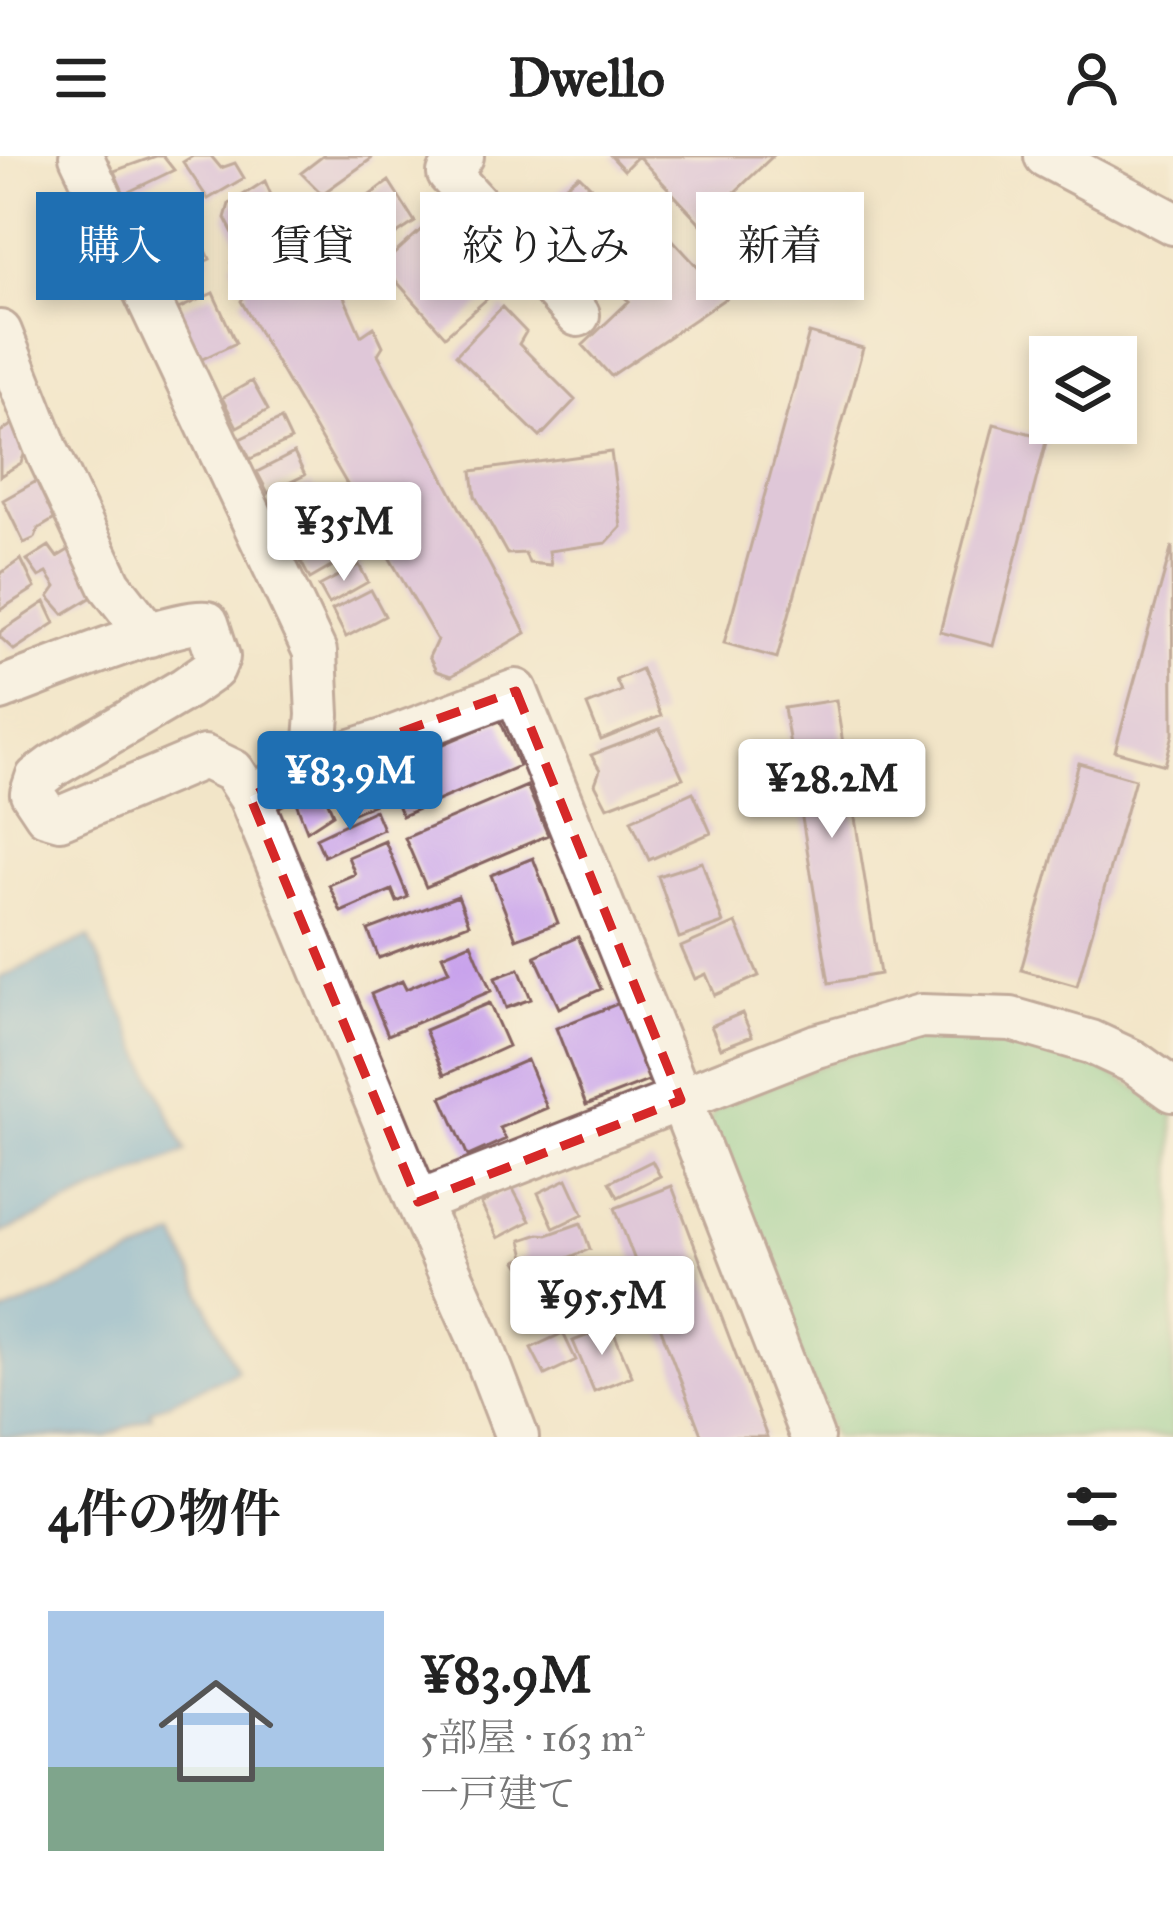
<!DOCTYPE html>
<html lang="ja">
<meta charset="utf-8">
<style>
body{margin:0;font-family:"IM FELL Great Primer","Noto Serif JP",serif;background:#f2f2f2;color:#222;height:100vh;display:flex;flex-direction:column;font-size:45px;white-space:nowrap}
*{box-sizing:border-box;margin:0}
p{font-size:39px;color:#767676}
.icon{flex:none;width:66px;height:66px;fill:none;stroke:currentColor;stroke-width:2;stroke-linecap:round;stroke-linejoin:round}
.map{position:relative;height:1281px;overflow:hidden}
.details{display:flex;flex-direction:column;background:#fff;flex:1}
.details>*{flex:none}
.hud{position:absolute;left:36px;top:36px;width:1101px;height:108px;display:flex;gap:24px}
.tools{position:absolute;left:1029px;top:180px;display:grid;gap:24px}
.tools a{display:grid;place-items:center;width:108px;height:108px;border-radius:0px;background:#fff;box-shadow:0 6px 18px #0003;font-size:60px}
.price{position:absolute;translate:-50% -102px;padding:0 27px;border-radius:12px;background:#fff;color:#222;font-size:39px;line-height:78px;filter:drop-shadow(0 3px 6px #0008)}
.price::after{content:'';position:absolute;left:50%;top:72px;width:36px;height:27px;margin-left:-18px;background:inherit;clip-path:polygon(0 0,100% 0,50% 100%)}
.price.on{background:#1f6fb2;color:#fff}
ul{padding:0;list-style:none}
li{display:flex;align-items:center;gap:36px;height:300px;padding:0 48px}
li span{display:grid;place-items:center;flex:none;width:336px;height:240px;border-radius:0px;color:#555}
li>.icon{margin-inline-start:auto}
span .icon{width:144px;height:144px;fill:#fffc;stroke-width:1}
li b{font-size:51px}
h2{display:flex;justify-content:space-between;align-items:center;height:144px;padding:0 48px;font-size:51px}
.tag{padding:0 42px;border-radius:0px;background:#fff;box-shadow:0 6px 18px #0003;font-size:42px;line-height:108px}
.tag.on{background:#1f6fb2;color:#fff}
header{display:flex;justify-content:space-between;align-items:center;height:156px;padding:0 48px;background:#fff;font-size:54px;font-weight:700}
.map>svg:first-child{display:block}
.green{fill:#78ca8c;stroke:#61745c;stroke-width:3}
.water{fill:#5da5d4;stroke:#546280;stroke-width:3}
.building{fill:#c8a2ec}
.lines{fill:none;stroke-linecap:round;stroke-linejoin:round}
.minor-casing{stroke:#856462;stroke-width:48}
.minor{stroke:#fff;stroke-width:42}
.marked{fill:none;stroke:#d62828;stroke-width:9;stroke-dasharray:24 15;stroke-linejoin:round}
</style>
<header><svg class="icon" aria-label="menu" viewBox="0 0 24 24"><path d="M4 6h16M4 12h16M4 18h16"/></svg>Dwello<svg class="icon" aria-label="person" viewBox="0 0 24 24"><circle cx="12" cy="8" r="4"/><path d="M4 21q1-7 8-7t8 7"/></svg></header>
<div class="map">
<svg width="1173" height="1281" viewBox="0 0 1173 1281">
<rect width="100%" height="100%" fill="#fcf5e5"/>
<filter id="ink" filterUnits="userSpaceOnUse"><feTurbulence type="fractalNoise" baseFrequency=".00833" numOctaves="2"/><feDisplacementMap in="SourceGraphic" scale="24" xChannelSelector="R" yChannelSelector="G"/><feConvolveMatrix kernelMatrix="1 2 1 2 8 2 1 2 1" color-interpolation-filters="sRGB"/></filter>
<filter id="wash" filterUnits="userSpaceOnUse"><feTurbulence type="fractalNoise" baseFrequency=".004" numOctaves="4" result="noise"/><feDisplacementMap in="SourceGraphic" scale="48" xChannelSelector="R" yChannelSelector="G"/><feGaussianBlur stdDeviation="2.7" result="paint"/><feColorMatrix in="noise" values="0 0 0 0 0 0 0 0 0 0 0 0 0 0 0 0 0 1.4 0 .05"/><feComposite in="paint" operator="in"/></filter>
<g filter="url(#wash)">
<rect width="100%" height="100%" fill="#f2e5c8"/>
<path class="green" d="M 987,880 L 1062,893 L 1139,933 L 1173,958 L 1173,1281 L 833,1281 L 707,969 L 716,952 L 837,903 L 905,881 Z"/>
<path class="water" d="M 89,781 L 186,995 L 0,1078 L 0,822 Z
M 176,1080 L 237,1215 L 150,1255 L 152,1260 L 105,1281 L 0,1281 L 0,1159 Z"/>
<g id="blocks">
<path class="building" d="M 156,0 L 163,0 L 174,14 L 124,38 L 114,15 Z
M 193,0 L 211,0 L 221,12 L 235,7 L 244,22 L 208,43 L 183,6 Z
M 323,0 L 369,0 L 371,3 L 322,38 L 301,17 Z
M 611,0 L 773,0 L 701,68 L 638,0 L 624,14 Z
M 579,19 L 621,61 L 587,94 L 543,47 Z
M 265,25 L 271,39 L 295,51 L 334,121 L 346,117 L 353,132 L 344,141 L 361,180 L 374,171 L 383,190 L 378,198 L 526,477 L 451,520 L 436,515 L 429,501 L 437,484 L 241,145 L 247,136 L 231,107 L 244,98 L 225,62 L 229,48 Z
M 389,25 L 415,66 L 360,102 L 330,54 L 342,44 L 355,50 Z
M 184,46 L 210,103 L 162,125 L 147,92 L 177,78 L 167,54 Z
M 650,59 L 726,142 L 611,220 L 583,189 L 629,145 L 609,128 L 594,132 L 578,112 Z
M 425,70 L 489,141 L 445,180 L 382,109 Z
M 563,70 L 578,87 L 554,108 L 539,91 Z
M 213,137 L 236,187 L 198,205 L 174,155 Z
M 502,151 L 526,176 L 519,188 L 575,244 L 540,281 L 456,199 Z
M 809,177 L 863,192 L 777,502 L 724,487 Z
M 252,225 L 268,254 L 237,271 L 222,242 Z
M 281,263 L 291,284 L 250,303 L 240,283 Z
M 13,268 L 27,291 L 21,307 L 0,320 L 0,276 Z
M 994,268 L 1047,282 L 993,490 L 940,476 Z
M 611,296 L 621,371 L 606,387 L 549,395 L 551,409 L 529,407 L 525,397 L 507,398 L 475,340 L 472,315 Z
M 294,297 L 305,319 L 268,337 L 257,316 Z
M 44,321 L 58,361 L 38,373 L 35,382 L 24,387 L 3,344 Z
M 311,328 L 320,346 L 283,364 L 274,346 Z
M 328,354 L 337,373 L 298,392 L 289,373 Z
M 341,383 L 350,400 L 310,423 L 301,406 Z
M 49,390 L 57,401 L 75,390 L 102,435 L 64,458 L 49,441 L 56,431 L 47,417 L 39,421 L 27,404 Z
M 1172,390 L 1173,578 L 1165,609 L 1115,595 Z
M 21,403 L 35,432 L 0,454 L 0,418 Z
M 359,409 L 368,426 L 329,448 L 319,430 Z
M 371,434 L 385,460 L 346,481 L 332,454 Z
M 45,446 L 55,467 L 14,494 L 0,481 L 0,476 Z
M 641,513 L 661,560 L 601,584 L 587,549 L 621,535 L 616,524 Z
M 836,544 L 880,818 L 829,827 L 784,552 Z
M 500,564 L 519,610 L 402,660 L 382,614 Z
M 660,573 L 683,622 L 607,651 L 595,628 L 600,614 L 591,599 Z
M 1079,607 L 1135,623 L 1077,830 L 1021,814 Z
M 358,613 L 373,649 L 348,659 L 333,623 Z
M 320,628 L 333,658 L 307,675 L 294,641 Z
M 527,630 L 548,679 L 426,731 L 405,682 Z
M 693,636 L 711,677 L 649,704 L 631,664 Z
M 375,654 L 383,673 L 324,700 L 316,682 Z
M 385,685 L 408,741 L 397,746 L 392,734 L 341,756 L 329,729 L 355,718 L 348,701 Z
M 533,702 L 558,767 L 516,783 L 491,719 Z
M 702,706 L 723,767 L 679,782 L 658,720 Z
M 458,740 L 469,768 L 379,802 L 368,774 Z
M 736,767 L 759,820 L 715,839 L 706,818 L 695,823 L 681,791 Z
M 578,781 L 601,833 L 559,852 L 535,800 Z
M 471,787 L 491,835 L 388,879 L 371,838 L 402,825 L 406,833 L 449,815 L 442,799 Z
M 519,813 L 531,843 L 506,852 L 495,822 Z
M 622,846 L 651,924 L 586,949 L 556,872 Z
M 489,847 L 508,890 L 444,919 L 425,874 Z
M 742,857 L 752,880 L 721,892 L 711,870 Z
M 527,904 L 547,952 L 500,972 L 506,983 L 468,1000 L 442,941 Z
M 652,1005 L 660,1020 L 618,1041 L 610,1026 Z
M 567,1023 L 583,1058 L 554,1072 L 538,1037 Z
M 672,1030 L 767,1281 L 702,1281 L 615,1052 Z
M 512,1031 L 530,1065 L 498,1082 L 481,1048 Z
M 581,1067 L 590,1093 L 526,1119 L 517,1105 L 525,1101 L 521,1084 L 539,1078 L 547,1079 Z
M 611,1170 L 632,1220 L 594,1235 L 573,1185 Z
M 563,1177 L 576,1204 L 545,1219 L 531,1192 Z"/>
</g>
</g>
<g filter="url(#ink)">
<use href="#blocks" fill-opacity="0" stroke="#856462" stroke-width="3"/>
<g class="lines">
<defs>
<path id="minor" d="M 81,0 L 315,496 L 318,559 L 314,607
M 462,0 L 449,18 L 578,159
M 1046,0 L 1173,67
M 0,176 L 48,297 L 110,429 L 149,479
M 0,533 C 37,520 178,461 207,467 L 218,501 L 213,513 L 186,532 L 53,610 L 37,622 L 32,637 L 46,658 L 60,662 L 204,601 L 233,615 L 250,641 L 418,1046 L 479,1182 L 517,1281
M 250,641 L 314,607 L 386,584 L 516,535 L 681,944 L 812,1281
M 418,1046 L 816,890 L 921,860 L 1011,863 L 1091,886 L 1134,906 L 1173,934"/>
</defs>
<use href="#minor" class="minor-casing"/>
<use href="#minor" class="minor"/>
</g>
</g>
<path d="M0 0H1173V1281H0ZM 516,535 L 681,944 L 418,1046 L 250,641 L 314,607 Z" fill="#f2e5c8" fill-opacity=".55" fill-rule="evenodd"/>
<path class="marked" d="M 516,535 L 681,944 L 418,1046 L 250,641 L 314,607 Z"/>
</svg>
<div class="tools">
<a><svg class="icon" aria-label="layers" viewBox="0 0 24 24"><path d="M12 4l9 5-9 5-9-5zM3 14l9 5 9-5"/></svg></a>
</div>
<b class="price" style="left:344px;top:428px">¥35M</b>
<b class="price on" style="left:350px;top:677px">¥83.9M</b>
<b class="price" style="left:832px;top:685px">¥28.2M</b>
<b class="price" style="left:602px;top:1202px">¥95.5M</b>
<div class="hud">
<a class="tag on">購入</a>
<a class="tag">賃貸</a>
<a class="tag">絞り込み</a>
<a class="tag">新着</a>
</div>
</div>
<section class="details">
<h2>4件の物件<svg class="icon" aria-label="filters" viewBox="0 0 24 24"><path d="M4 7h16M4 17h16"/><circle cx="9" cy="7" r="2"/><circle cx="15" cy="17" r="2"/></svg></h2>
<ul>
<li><span style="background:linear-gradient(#a9c7e8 65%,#7fa58c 0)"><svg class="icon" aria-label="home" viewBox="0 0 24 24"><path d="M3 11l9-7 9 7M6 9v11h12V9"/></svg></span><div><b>¥83.9M</b><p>5部屋 · 163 m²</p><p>一戸建て</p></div></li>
</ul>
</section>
